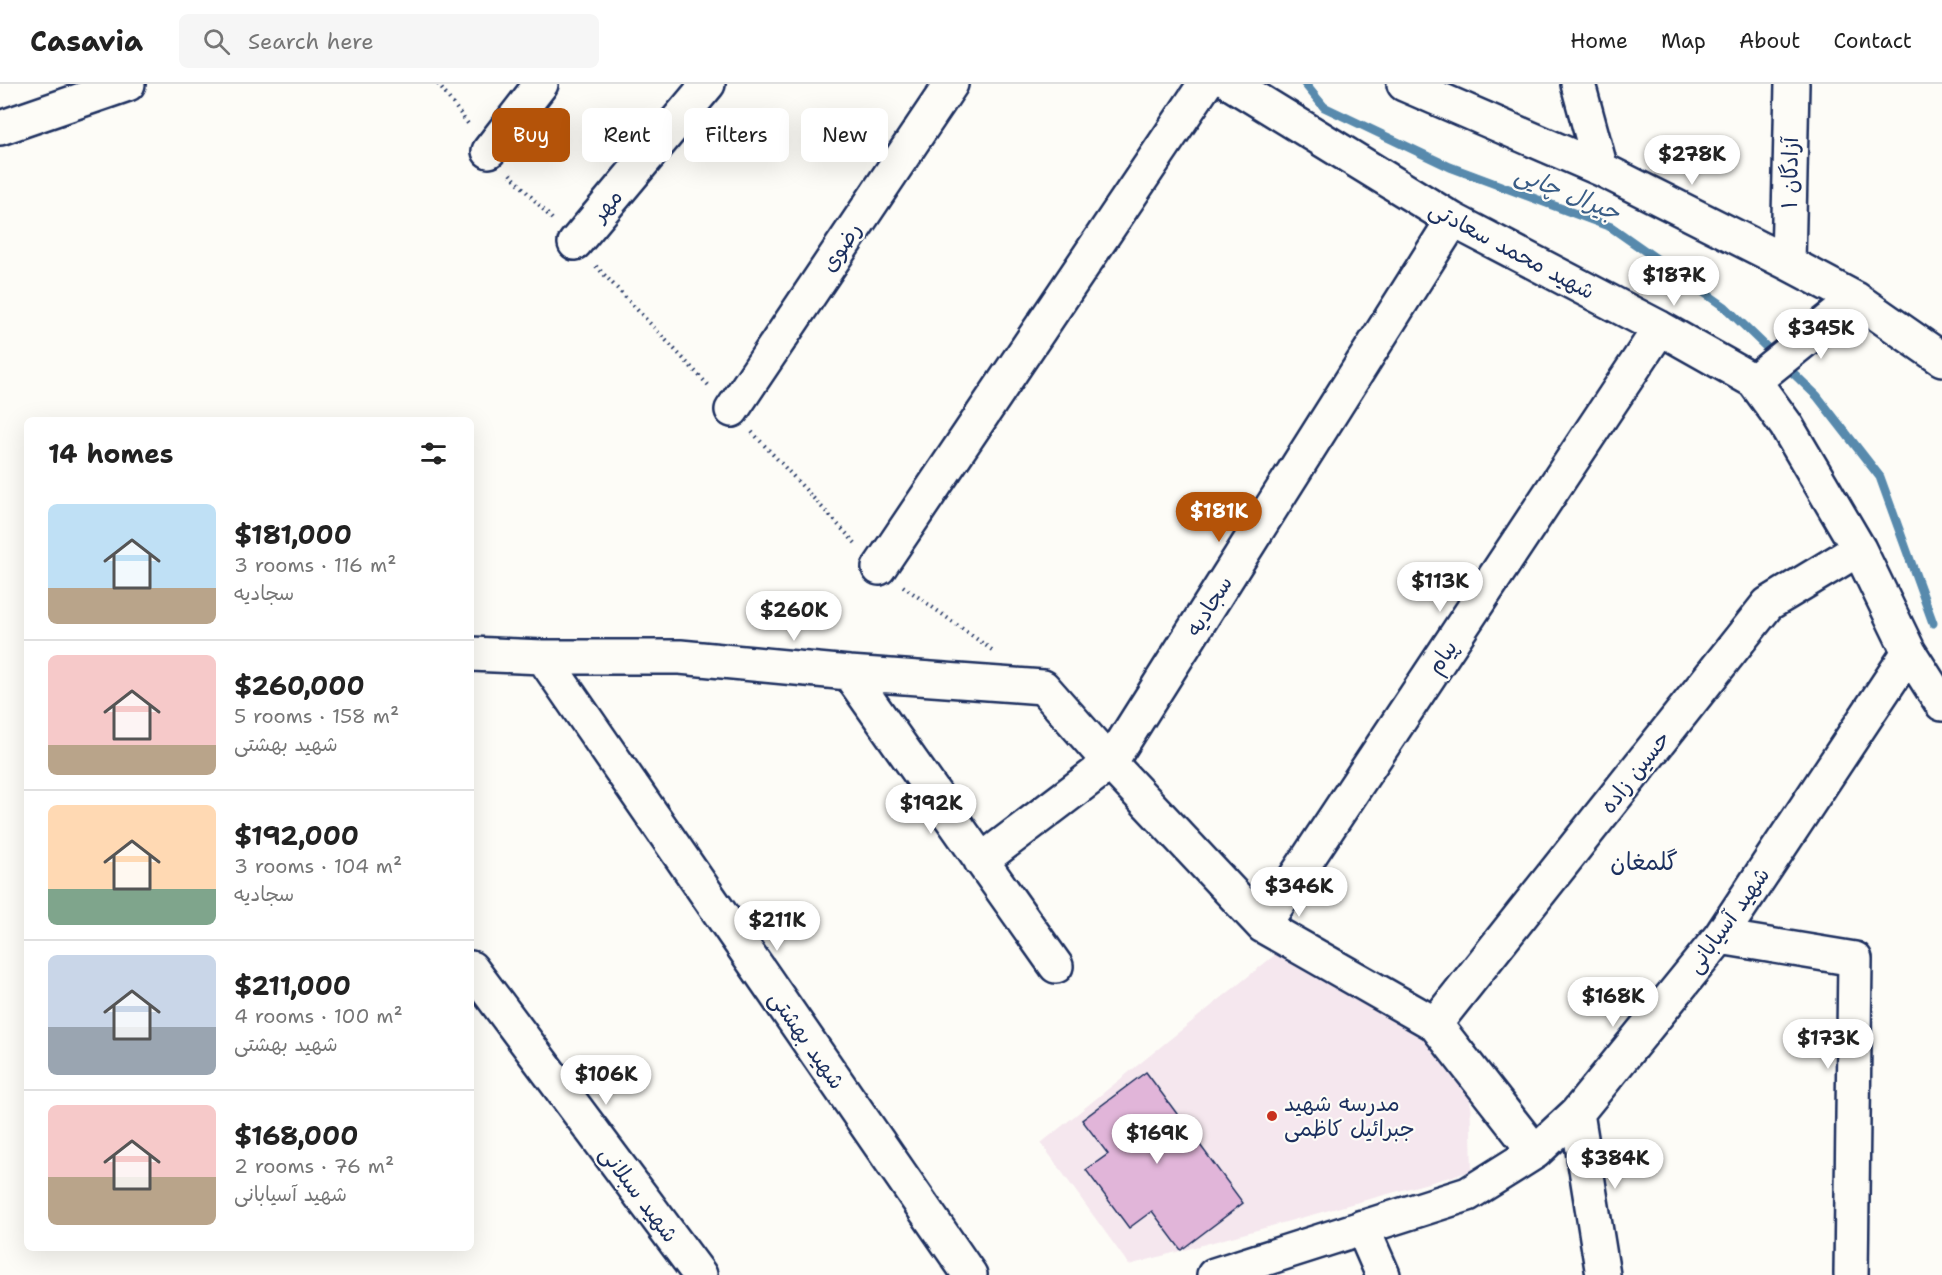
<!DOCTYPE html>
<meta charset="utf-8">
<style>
body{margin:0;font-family:"Shantell Sans","Playpen Sans Arabic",sans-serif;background:#f6f6f6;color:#222;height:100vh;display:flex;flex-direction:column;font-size:22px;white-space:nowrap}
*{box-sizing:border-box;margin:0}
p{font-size:20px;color:#767676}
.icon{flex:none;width:33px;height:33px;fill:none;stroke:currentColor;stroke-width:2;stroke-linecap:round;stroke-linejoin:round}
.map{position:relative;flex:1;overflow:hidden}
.side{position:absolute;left:24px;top:333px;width:450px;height:834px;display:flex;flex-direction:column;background:#fff;border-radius:9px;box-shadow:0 6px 24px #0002}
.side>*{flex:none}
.guide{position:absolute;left:492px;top:24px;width:570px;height:54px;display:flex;gap:12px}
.price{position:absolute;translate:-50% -51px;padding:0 14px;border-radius:21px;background:#fff;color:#222;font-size:20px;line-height:39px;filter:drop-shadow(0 2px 3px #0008)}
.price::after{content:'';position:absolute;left:50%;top:36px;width:18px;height:14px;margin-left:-9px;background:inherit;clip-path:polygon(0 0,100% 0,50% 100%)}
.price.selected{background:#b45309;color:#fff}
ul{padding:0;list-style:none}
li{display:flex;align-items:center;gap:18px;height:150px;padding:0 24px}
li+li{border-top:2px solid #e0e0e0}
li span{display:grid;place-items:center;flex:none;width:168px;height:120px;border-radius:9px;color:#555}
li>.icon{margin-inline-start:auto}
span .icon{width:72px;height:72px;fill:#fffc;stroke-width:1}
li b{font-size:26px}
h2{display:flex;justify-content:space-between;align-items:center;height:72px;padding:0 24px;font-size:26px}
.tag{padding:0 21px;border-radius:9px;background:#fff;box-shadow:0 6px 24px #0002;font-size:21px;line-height:54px}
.tag.selected{background:#b45309;color:#fff}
header{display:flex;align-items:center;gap:36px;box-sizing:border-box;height:84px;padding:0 30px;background:#fff;border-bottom:2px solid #e0e0e0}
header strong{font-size:28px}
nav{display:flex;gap:33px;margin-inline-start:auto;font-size:21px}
.search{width:420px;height:54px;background:#f6f6f6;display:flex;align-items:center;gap:15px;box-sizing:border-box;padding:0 21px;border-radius:9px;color:#767676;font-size:22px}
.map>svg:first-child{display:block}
.built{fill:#f5e7ee}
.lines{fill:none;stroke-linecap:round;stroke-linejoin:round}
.stream{stroke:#588aad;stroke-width:9}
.building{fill:#e1b5d9;stroke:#1b2f5e;stroke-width:1.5}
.minor-casing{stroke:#1b2f5e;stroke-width:38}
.path{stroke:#1b2f5e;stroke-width:4;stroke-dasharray:1.5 4.5;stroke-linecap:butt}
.minor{stroke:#fdfcf7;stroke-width:33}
.poi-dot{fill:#c8321e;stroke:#fdfcf7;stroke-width:2}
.labels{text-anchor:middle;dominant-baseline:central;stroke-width:4.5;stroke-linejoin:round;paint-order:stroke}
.street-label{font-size:22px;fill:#1b2f5e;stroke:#fdfcf7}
.poi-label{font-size:22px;fill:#1b2f5e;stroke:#fdfcf7;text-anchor:start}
.water-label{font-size:24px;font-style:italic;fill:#3a5d86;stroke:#fdfcf7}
.neighbourhood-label{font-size:24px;fill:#1b2f5e;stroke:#fdfcf7}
</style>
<header>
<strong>Casavia</strong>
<div class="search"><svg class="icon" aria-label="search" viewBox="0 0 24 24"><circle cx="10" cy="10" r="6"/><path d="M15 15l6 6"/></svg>Search here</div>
<nav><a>Home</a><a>Map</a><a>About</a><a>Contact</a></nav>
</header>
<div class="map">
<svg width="1942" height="1191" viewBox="0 0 1942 1191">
<rect width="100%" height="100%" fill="#fdfcf7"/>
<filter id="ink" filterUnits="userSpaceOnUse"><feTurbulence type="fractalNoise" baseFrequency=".0167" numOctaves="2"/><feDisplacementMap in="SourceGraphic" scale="12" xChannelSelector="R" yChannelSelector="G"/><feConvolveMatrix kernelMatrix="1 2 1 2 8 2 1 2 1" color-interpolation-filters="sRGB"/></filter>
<g filter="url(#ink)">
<path class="built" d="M 1276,870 L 1417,942 L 1470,1006 L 1472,1087 L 1129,1181 L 1041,1059 Z"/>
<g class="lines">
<path class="stream" d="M 1305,0 L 1324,23 L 1450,83 L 1611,143 L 1725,223 L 1817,312 L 1880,393 L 1933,539"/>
</g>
<path class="building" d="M 1146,988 L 1243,1119 L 1181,1166 L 1152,1127 L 1129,1144 L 1086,1086 L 1108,1070 L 1082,1036 Z"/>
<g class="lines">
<defs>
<path id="minor" d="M 1232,0 L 1453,136 L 1660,244 L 1754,297 L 1786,341 L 1859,465 L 1909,568 L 1942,620
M 1404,0 L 1601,85 L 1788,179 L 1856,215 L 1942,275
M 1578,0 L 1601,85
M 0,44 L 128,0
M 489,67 L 541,0
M 575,159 L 708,0
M 1788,179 L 1792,0
M 1754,297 L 1856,215
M 732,326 L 951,0
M 879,484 L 1205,0
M 471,570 L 543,573 L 680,573 L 849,589 L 1043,603 L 1110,679 L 1263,842 L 1435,940 L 1535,1068
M 543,573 L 970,1191
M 849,589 L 1056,882
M 981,777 L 1110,679 L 1453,136
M 1263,842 L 1660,244
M 1720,853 L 1855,875 L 1851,1191
M 471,884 L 700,1191
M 1435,940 L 1768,520 L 1859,465
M 1577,1029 L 1603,1191
M 1362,1143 L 1383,1191
M 1214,1191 L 1468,1110 L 1535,1068 L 1577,1029 L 1720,853 L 1909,568"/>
</defs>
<use href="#minor" class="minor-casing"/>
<path class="path" d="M 438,0 L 469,41
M 510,90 L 554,137
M 596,182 L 710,303
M 752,348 L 857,461
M 903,502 L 992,566"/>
<use href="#minor" class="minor"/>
</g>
</g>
<circle class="poi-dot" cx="1272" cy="1032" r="6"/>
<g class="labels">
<g class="street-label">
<text transform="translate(1790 89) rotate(-89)">آزادگان ۱</text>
<text transform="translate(607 121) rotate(-50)">مهر</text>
<text transform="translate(841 163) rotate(-56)">رضوی</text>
<text transform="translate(1512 166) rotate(28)">شهید محمد سعادتی</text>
<text transform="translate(1209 522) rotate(-58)">سجادیه</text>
<text transform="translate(1442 573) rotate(-56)">پیام</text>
<text transform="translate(1635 688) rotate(-52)">حسین زاده</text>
<text transform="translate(1728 836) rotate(-54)">شهید آسیابانی</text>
<text transform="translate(807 956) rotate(55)">شهید بهشتی</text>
<text transform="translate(639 1110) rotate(53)">شهید سبلانی</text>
</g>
<g class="poi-label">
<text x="1284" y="1019">مدرسه شهید<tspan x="1284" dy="25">جبرائیل کاظمی</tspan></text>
</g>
<g class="water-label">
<text transform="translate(1568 109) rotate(22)">جیرال چایی</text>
</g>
<g class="neighbourhood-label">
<text x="1644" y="778">گلمغان</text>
</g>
</g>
</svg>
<b class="price" style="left:1692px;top:102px">$278K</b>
<b class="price" style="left:1674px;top:223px">$187K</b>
<b class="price" style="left:1821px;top:276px">$345K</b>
<b class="price selected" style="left:1219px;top:459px">$181K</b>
<b class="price" style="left:1440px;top:529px">$113K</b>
<b class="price" style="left:794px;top:558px">$260K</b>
<b class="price" style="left:931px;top:751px">$192K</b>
<b class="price" style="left:1299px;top:834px">$346K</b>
<b class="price" style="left:777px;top:868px">$211K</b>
<b class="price" style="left:1613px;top:944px">$168K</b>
<b class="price" style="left:1828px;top:986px">$173K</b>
<b class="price" style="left:606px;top:1022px">$106K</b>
<b class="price" style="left:1157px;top:1081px">$169K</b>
<b class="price" style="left:1615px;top:1106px">$384K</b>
<div class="guide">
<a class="tag selected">Buy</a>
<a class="tag">Rent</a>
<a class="tag">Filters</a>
<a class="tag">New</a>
</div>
<section class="side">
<h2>14 homes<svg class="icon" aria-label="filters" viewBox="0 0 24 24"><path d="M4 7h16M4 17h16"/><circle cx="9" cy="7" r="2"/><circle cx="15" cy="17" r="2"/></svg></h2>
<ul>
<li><span style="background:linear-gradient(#bfe0f5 70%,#b9a48a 0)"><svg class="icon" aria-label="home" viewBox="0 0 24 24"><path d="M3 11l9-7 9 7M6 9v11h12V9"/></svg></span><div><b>$181,000</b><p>3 rooms · 116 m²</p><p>سجادیه</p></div></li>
<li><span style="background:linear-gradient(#f6c9c9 75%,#b9a48a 0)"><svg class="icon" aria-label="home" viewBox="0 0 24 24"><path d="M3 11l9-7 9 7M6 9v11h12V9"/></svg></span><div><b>$260,000</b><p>5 rooms · 158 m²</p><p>شهید بهشتی</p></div></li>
<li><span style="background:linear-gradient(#ffd9b3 70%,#7fa58c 0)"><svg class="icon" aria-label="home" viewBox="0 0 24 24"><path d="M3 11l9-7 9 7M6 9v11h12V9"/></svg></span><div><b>$192,000</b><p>3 rooms · 104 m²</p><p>سجادیه</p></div></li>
<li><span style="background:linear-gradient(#c9d6e8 60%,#9aa5b1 0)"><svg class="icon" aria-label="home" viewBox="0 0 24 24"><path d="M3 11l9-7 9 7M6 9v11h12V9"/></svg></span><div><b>$211,000</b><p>4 rooms · 100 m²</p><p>شهید بهشتی</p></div></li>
<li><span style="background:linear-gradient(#f6c9c9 60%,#b9a48a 0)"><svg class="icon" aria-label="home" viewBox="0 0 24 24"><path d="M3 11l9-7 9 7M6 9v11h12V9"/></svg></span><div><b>$168,000</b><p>2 rooms · 76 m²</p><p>شهید آسیابانی</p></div></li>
</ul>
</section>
</div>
